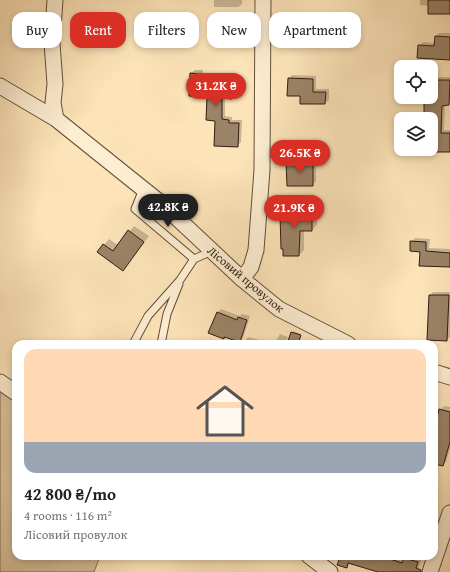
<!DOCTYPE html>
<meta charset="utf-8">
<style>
body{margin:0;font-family:"Gentium Book Plus",serif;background:#f6f6f6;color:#202124;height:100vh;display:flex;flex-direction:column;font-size:15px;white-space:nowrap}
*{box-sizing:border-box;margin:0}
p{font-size:13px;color:#757577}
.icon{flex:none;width:22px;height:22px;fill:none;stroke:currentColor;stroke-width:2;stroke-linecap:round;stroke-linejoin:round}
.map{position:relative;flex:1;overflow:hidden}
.panel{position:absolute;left:12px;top:340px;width:426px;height:220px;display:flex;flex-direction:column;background:#fff;border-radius:12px;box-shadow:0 2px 6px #0003}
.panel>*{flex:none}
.top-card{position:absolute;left:12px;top:12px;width:426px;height:36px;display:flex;gap:8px}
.buttons{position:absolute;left:394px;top:60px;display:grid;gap:8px}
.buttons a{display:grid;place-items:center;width:44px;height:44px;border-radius:8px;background:#fff;box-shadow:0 2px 6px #0003;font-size:20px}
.price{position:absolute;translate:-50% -34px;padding:0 9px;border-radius:14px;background:#d93025;color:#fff;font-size:13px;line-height:26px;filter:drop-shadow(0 1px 2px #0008)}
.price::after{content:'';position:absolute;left:50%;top:24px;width:12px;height:9px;margin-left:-6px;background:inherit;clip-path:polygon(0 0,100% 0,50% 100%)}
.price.current{background:#222;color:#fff}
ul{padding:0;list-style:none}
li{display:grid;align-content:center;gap:8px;height:212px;padding:0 12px}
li+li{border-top:1px solid #e0e0e0}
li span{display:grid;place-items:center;height:124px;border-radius:12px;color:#555}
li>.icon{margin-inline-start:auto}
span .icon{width:72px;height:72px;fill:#fffc;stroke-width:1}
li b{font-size:17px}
.tag{padding:0 14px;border-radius:12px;background:#fff;box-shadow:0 2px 6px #0003;font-size:14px;line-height:36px}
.tag.current{background:#d93025;color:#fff}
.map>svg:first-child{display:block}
.green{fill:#d9c19b;stroke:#856e56}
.shadow{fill:#0003}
.building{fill:#9b8367;stroke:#311c10}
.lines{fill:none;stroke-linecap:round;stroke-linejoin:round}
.service-casing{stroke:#644e3a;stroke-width:9}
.minor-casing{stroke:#644e3a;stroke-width:17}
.service{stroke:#fdedd1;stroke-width:7}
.minor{stroke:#fdedd1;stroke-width:15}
.labels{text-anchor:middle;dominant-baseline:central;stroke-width:3;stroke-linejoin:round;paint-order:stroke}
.street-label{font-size:12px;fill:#311c10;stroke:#fdedd1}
</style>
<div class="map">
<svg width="450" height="572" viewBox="0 0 450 572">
<rect width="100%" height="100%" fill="#fce3b8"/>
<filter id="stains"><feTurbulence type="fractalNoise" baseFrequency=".005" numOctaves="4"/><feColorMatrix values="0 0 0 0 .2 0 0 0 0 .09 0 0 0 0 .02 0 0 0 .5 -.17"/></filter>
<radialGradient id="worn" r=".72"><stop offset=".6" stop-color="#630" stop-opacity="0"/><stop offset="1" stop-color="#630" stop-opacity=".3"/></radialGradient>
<path class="green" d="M 0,391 L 16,401 L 16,556 L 100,556 L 94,572 L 0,572 Z"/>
<path class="shadow" d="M 214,0 L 242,0 L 242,4 L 238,7 L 214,7 Z
M 420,0 L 450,0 L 450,13 L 429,6 L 420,5 Z
M 439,33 L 450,33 L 450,59 L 419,46 L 423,42 L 435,43 L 436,36 Z
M 195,70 L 203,70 L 203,75 L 237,77 L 236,94 L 232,98 L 225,97 L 225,116 L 232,117 L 232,120 L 242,120 L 241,142 L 237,146 L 216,120 L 208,96 L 191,73 Z
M 292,75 L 316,76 L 316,89 L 329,89 L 329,100 L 325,103 L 301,103 L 301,95 L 289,79 Z
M 433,77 L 450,77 L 450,103 L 445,105 L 444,130 L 450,130 L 450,151 L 421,151 L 421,149 L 431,149 L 431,119 L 424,119 L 425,97 L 431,97 L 431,79 Z
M 291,159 L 316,159 L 316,181 L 313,185 L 287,163 Z
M 291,203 L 316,203 L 317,225 L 312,230 L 304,230 L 304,250 L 299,255 L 284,255 L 281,216 Z
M 134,226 L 149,236 L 123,270 L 98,252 L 109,239 L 118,245 Z
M 415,238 L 430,239 L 429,248 L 450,249 L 450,266 L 421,251 L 411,242 Z
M 433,292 L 450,292 L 450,337 L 447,340 L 430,295 Z
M 221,309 L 240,316 L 242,314 L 250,316 L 243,338 L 240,341 L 225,337 L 223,338 L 218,312 Z
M 293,331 L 301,334 L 298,344 L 288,344 Z
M 280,334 L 288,337 L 285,344 L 274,344 Z
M 248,337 L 274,344 L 243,344 Z
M 444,406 L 450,407 L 450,448 L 446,462 L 443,465 L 434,463 L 434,410 L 440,411 Z
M 341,556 L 399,556 L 405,558 L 407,556 L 417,556 L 422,558 L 417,572 L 379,572 L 351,562 L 346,567 Z"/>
<path class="building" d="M 428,0 L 450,0 L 450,14 L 428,14 Z
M 435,36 L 450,37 L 450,60 L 417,58 L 418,45 L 434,46 Z
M 190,73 L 200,74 L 200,78 L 233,80 L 232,99 L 222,98 L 222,119 L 229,120 L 229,123 L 239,123 L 238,147 L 214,146 L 215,121 L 206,120 L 207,97 L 189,96 Z
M 288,78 L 313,79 L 313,92 L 326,92 L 325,104 L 300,104 L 300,96 L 287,96 Z
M 431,80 L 450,80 L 449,105 L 442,106 L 441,133 L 450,133 L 450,152 L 431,152 L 431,119 L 424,119 L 424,97 L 431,97 Z
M 286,162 L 313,162 L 313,186 L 287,186 Z
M 312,207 L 312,231 L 300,231 L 299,256 L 283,256 L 283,249 L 281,249 L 280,215 L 286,215 L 286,208 Z
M 128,230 L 144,242 L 123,271 L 97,252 L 103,244 L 113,251 Z
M 410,241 L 426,242 L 426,251 L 450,253 L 450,267 L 419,266 L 420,252 L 410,251 Z
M 429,295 L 449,295 L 447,341 L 427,340 Z
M 217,312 L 237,320 L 238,317 L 247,320 L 240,342 L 224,337 L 224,339 L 208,333 Z
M 291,332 L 301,335 L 298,344 L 287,344 Z
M 439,409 L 450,412 L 450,442 L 443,466 L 434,464 L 434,413 L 438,414 Z
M 335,556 L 381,556 L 402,563 L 404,558 L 418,562 L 416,568 L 421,570 L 421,572 L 378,572 L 348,563 L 347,568 L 337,565 L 339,560 L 334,558 Z"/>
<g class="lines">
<defs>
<path id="service" d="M 143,189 L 135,209 L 194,259
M 133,344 L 148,316 L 180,280 L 194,259 L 212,251
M 161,344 L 167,314 L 179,284"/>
<path id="minor" d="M 55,0 L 52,43 L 55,84 L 53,103 L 56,119
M 0,86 L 56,119 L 162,204 L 242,279 L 279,309 L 348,344
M 242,279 L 251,267 L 256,250 L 262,170 L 263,0
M 434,372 L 450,377
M 0,382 L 16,393
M 309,556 L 330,572
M 430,572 L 450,513"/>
</defs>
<use href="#service" class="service-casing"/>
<use href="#minor" class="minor-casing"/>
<use href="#service" class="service"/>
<use href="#minor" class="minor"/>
</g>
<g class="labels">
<g class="street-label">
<text transform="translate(246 279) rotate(40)">Лісовий провулок</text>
</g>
</g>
<rect width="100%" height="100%" filter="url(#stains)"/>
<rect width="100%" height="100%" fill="url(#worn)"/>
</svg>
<div class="buttons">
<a><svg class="icon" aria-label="locate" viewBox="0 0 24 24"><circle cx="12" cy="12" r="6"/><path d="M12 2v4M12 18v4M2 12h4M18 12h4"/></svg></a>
<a><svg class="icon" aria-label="layers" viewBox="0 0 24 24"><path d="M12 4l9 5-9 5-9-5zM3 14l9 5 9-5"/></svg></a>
</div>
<b class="price" style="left:216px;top:107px">31.2K ₴</b>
<b class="price" style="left:300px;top:174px">26.5K ₴</b>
<b class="price current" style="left:168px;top:228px">42.8K ₴</b>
<b class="price" style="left:294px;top:229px">21.9K ₴</b>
<div class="top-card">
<a class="tag">Buy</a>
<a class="tag current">Rent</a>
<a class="tag">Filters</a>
<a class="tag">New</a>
<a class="tag">Apartment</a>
</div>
<section class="panel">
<ul>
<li><span style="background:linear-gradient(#ffd9b3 75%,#9aa5b1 0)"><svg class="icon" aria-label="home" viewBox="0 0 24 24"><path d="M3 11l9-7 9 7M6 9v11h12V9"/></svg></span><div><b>42 800 ₴/mo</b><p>4 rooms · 116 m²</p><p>Лісовий провулок</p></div></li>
</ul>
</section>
</div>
